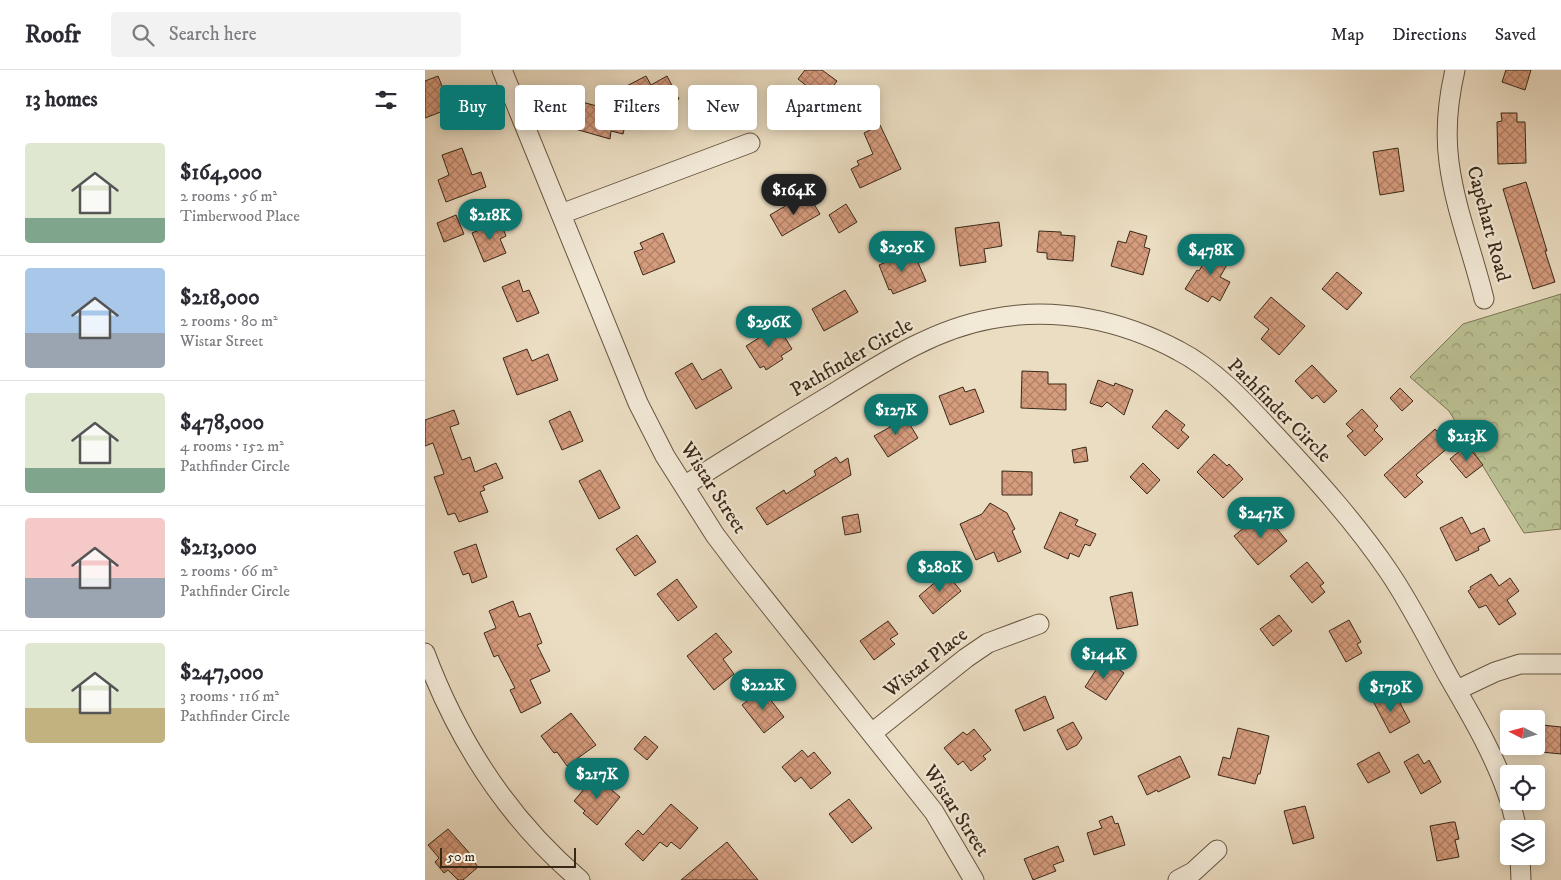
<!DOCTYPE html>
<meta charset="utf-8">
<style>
body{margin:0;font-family:"IM FELL DW Pica",serif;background:#f2f2f3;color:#2b2b33;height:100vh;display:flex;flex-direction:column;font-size:19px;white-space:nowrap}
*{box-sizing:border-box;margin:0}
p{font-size:16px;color:#7c7c81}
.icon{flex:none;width:28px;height:28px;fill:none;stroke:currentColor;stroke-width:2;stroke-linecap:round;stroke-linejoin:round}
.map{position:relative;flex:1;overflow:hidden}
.drawer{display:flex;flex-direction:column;background:#fff;width:425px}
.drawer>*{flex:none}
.banner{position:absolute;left:15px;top:15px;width:475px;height:45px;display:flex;gap:10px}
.needle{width:32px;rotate:276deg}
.controls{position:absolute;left:1075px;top:640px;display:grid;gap:10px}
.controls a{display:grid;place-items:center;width:45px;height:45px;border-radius:5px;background:#fff;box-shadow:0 2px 12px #0003;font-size:25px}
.scale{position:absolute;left:15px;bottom:12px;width:136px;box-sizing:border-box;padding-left:5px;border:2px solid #3b2918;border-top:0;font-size:14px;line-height:18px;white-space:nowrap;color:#3b2918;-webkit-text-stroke:4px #f2e9d7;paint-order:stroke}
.price{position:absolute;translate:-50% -42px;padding:0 11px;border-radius:18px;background:#0f766e;color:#fff;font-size:16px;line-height:32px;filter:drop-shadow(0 1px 2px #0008)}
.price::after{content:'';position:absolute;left:50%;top:30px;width:15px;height:11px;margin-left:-8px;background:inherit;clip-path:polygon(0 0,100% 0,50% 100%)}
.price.on{background:#222;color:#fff}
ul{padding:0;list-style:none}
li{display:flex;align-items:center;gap:15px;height:125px;padding:0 25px}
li+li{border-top:1px solid #e1e1e2}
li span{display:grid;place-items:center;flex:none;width:140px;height:100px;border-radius:5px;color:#555}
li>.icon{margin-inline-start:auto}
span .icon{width:60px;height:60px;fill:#fffc;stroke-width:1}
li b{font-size:21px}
h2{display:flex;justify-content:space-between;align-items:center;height:60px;padding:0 25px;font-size:21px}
.tag{padding:0 18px;border-radius:5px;background:#fff;box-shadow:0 2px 12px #0003;font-size:18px;line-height:45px}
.tag.on{background:#0f766e;color:#fff}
header{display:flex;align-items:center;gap:30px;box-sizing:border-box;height:70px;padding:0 25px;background:#fff;border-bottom:1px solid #e1e1e2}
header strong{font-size:24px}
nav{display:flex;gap:28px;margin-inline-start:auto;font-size:18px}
.search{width:350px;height:45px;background:#f2f2f3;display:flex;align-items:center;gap:12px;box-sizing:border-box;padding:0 18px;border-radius:5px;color:#7c7c81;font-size:19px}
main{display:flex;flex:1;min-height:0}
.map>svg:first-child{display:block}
.forest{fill:url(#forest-crowns);stroke:#7a7455}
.building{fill:url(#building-cross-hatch);stroke:#3b2918}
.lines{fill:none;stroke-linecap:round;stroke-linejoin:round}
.minor-casing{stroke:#675642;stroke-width:21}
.minor{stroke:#f2e9d7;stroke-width:19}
.labels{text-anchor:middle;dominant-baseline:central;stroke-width:4.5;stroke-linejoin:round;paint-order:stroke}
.street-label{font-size:20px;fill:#3b2918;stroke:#f2e9d7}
</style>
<header>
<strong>Roofr</strong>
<div class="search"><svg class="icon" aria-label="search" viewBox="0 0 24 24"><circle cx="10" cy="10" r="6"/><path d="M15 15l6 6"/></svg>Search here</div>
<nav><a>Map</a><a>Directions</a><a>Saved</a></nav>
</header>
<main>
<section class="drawer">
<h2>13 homes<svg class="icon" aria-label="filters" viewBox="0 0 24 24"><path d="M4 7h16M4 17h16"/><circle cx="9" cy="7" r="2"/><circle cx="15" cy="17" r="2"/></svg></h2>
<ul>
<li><span style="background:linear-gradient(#dfe7d0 75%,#7fa58c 0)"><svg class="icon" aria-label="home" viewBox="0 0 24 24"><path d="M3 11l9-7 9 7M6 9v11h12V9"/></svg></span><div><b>$164,000</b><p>2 rooms · 56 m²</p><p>Timberwood Place</p></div></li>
<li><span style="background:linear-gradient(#a9c7e8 65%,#9aa5b1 0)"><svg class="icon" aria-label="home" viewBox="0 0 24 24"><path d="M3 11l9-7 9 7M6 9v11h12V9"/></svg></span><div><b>$218,000</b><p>2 rooms · 80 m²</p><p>Wistar Street</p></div></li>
<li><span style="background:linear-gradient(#dfe7d0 75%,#7fa58c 0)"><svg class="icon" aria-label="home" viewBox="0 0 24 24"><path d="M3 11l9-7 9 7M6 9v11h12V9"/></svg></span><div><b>$478,000</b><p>4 rooms · 152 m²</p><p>Pathfinder Circle</p></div></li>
<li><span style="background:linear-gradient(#f6c9c9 60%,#9aa5b1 0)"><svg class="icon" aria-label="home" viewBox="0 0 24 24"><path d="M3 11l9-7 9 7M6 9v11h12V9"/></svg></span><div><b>$213,000</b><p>2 rooms · 66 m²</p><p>Pathfinder Circle</p></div></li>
<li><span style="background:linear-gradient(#dfe7d0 65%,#c2b280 0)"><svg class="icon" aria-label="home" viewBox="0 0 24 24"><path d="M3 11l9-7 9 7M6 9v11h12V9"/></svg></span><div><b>$247,000</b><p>3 rooms · 116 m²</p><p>Pathfinder Circle</p></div></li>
</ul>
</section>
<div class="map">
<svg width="1136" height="810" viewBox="0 0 1136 810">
<defs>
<pattern id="forest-crowns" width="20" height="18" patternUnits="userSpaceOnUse" patternTransform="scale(1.25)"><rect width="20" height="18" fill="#bac092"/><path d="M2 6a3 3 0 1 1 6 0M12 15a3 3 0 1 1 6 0" fill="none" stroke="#989c76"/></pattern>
<pattern id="building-cross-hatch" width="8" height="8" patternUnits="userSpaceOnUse" patternTransform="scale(1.25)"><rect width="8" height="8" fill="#d69c7e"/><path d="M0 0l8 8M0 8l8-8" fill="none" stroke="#af7f66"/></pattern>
</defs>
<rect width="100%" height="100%" fill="#ebddc2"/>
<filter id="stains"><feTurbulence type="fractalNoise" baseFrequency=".004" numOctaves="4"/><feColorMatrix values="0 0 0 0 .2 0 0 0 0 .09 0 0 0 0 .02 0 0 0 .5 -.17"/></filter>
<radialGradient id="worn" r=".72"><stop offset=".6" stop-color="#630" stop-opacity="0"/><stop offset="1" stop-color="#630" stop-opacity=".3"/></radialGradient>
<path class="forest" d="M 1136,224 L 1136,459 L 1099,463 L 1024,341 L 985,307 L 1038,254 Z"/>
<path class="building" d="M 380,0 L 397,0 L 412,11 L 401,26 L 390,18 L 388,21 L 373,9 Z
M 1081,0 L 1106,0 L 1100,20 L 1077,12 Z
M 13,6 L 26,38 L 0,48 L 0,11 Z
M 221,6 L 226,15 L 242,6 L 254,29 L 225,43 L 210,15 L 198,64 L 186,61 L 185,69 L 150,59 L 157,32 L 194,42 L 186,24 Z
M 1076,43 L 1092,43 L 1092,52 L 1100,52 L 1101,93 L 1073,94 L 1072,52 L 1077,51 Z
M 455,55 L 476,99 L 435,118 L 426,99 L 434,95 L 432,91 L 448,84 L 439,63 Z
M 37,78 L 47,105 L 56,102 L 61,117 L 21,132 L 13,110 L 24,105 L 17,85 Z
M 973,78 L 979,121 L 955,125 L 948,82 Z
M 1101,112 L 1122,181 L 1120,181 L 1130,212 L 1108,219 L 1078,119 Z
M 386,129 L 395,144 L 357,166 L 345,145 L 367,132 L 369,135 L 378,130 L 380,133 Z
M 421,134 L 432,152 L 414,163 L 404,145 Z
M 31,145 L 39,164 L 19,172 L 12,153 Z
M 75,151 L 81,166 L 75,169 L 81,183 L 59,192 L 47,163 Z
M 574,152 L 577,176 L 559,179 L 561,192 L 535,196 L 530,158 Z
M 614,161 L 636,162 L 636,165 L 650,166 L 648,191 L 622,189 L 622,183 L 612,182 Z
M 705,161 L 722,166 L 719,177 L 725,179 L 718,205 L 686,196 L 693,171 L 701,173 Z
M 238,163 L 250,192 L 218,205 L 209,182 L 218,179 L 215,173 Z
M 790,173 L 808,184 L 795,207 L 805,212 L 795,231 L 787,226 L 783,232 L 760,219 L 772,200 L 774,201 Z
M 488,181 L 501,211 L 468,224 L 466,219 L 464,220 L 454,195 Z
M 912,202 L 937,223 L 922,240 L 897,219 Z
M 94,210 L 98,222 L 104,220 L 114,243 L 92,252 L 77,217 Z
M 420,220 L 433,242 L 399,261 L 387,239 Z
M 846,227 L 880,256 L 854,285 L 836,269 L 844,259 L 829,247 Z
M 353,256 L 367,279 L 356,286 L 358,289 L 341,300 L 339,296 L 335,298 L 321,276 Z
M 102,279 L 107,291 L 123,284 L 133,310 L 92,325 L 78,288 Z
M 267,293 L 277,310 L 296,299 L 307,318 L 271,339 L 250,303 Z
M 887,295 L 912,321 L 899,333 L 892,325 L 887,329 L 870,311 Z
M 597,301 L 623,302 L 623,314 L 641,314 L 641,340 L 596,338 Z
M 673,310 L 689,316 L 690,313 L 708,320 L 699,345 L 682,332 L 677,337 L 665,333 Z
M 538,317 L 540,322 L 550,319 L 559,342 L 525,355 L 514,326 Z
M 975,318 L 988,331 L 977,341 L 965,328 Z
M 937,339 L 953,356 L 949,360 L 958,369 L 940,386 L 922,366 L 928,361 L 921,354 Z
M 29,340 L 34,354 L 25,357 L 37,390 L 45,387 L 50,402 L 71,393 L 78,408 L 58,416 L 60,420 L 55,422 L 63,442 L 34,452 L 30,443 L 23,445 L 9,407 L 19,404 L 8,373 L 0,376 L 0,350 Z
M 741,340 L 760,355 L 756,360 L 764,367 L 753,379 L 727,357 Z
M 145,341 L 158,371 L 137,380 L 124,351 Z
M 479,345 L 493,368 L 463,387 L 449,366 L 465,357 L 463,354 Z
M 1010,359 L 1025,376 L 991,405 L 998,412 L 980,428 L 959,405 Z
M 1042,375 L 1058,395 L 1041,408 L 1025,389 Z
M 661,377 L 663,391 L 649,393 L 647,380 Z
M 789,384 L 802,396 L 804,394 L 818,409 L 798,428 L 772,402 Z
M 411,387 L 415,393 L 423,388 L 426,405 L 342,455 L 331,438 L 359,420 L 361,424 L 391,405 L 389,401 Z
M 718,393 L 735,410 L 722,424 L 705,407 Z
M 175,400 L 195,438 L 174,449 L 154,411 Z
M 577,401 L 607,402 L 607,425 L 577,425 Z
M 565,433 L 582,443 L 590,459 L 587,461 L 596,482 L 573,492 L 569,482 L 551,490 L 535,454 L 557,444 Z
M 635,442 L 653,450 L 650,455 L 671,464 L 665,476 L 660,474 L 654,487 L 645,483 L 643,489 L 619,478 Z
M 838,442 L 862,471 L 833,495 L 809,466 Z
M 433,444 L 436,462 L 420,465 L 417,447 Z
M 1037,447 L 1046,464 L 1059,458 L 1065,471 L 1053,477 L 1054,480 L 1031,491 L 1015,458 Z
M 212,465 L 231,492 L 210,506 L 191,479 Z
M 51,474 L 62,507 L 47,513 L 44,503 L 38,505 L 29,482 Z
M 882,492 L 899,513 L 895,516 L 900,522 L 887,533 L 865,506 Z
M 521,503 L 536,521 L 508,544 L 494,526 Z
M 1066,504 L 1074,516 L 1085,508 L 1094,521 L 1082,530 L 1091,544 L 1074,555 L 1061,535 L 1054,538 L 1043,521 L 1046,519 L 1045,517 Z
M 252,509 L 272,537 L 253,551 L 232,524 Z
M 707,522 L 713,555 L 692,559 L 685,527 Z
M 88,531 L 94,547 L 105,543 L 117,573 L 112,575 L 125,601 L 105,610 L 116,633 L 96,643 L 85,620 L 90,618 L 73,585 L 69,587 L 59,563 L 71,558 L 64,541 Z
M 854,545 L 867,561 L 848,576 L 835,559 Z
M 924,550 L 936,572 L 932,574 L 937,583 L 921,592 L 904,561 Z
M 463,551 L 473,564 L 465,569 L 470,574 L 449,590 L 435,571 Z
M 291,563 L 307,582 L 298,589 L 309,604 L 289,620 L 262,586 Z
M 678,589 L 699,603 L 681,630 L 660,617 Z
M 337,619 L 359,647 L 339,663 L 317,635 Z
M 963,623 L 968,632 L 973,629 L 985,652 L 965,663 L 948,631 Z
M 620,626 L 629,648 L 599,661 L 590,640 Z
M 146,643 L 171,675 L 142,696 L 132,682 L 129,683 L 116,666 Z
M 648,652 L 657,668 L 652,675 L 642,680 L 632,660 Z
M 1117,655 L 1136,657 L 1136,684 L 1116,682 Z
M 813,658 L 844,666 L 835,704 L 833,704 L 830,714 L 793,705 L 798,687 L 805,689 Z
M 549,659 L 566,680 L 558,686 L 561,689 L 546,701 L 538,691 L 533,695 L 519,678 L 538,662 L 542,665 Z
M 220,666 L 233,677 L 222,690 L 209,679 Z
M 377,680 L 383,687 L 389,682 L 406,703 L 386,719 L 376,707 L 370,712 L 357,697 Z
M 954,682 L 965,702 L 943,713 L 932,694 Z
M 993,684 L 999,694 L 1004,690 L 1016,712 L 996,724 L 979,692 Z
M 755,686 L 765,707 L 733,722 L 732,720 L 722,725 L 713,706 Z
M 170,706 L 195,727 L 172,755 L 158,743 L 160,741 L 149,731 Z
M 424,729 L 447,758 L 427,773 L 404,744 Z
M 246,734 L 273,758 L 255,779 L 246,772 L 242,777 L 235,772 L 218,791 L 200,774 L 213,760 L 218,765 Z
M 880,736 L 889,768 L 868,774 L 859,741 Z
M 687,746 L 690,754 L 693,753 L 700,775 L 669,785 L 662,763 L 677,758 L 674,751 Z
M 1027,752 L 1030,752 L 1034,769 L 1030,770 L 1034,787 L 1012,791 L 1005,756 Z
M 23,759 L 48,787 L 47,789 L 53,797 L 38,810 L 33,810 L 23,800 L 19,803 L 10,792 L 14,788 L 3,775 Z
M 302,772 L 333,810 L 256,810 L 280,790 Z
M 633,776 L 639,791 L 628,795 L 631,801 L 608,810 L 599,789 Z"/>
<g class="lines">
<defs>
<path id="minor" d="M 77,0 L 213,333 L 240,386 L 290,465 L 315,498 L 509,742 L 549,810
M 1030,0 C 1023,30 1020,62 1024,92 C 1030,139 1048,183 1059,229
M 136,144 L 325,73
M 259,416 C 306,386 353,357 401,328 C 453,296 505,260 566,249 C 630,236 697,250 754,281 C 791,300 822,335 850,365 C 890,408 931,453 964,502 C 987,536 1005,573 1025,609 C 1047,647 1070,686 1084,728
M 0,583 C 33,671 83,749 155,810
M 1032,620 L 1070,602 L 1095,594 L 1136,594
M 447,663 L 541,588 L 563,573 L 614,554
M 1085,731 L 1092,759
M 1095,786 L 1096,810
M 753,810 L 768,802 L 792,780"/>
</defs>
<use href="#minor" class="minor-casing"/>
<use href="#minor" class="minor"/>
</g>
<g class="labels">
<g class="street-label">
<text transform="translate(1063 154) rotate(75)">Capehart Road</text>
<text transform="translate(427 288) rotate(-30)">Pathfinder Circle</text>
<text transform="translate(854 341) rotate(45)">Pathfinder Circle</text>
<text transform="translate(288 418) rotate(57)">Wistar Street</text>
<text transform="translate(501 593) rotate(-38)">Wistar Place</text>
<text transform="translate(531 741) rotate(57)">Wistar Street</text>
</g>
</g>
<rect width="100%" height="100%" filter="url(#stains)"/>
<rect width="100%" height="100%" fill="url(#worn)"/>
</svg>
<div class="controls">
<a><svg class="needle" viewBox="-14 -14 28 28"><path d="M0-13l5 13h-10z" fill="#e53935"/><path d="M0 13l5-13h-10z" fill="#7c7c81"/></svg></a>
<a><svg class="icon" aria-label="locate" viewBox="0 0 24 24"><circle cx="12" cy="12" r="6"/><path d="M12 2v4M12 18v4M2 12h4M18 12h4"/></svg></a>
<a><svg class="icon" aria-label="layers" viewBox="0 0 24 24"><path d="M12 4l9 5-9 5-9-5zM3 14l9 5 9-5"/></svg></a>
</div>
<div class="scale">50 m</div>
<b class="price on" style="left:369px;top:146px">$164K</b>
<b class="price" style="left:65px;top:171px">$218K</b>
<b class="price" style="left:477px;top:203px">$250K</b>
<b class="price" style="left:786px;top:206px">$478K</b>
<b class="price" style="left:344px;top:278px">$296K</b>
<b class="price" style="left:471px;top:366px">$127K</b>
<b class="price" style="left:1042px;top:392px">$213K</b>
<b class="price" style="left:836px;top:469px">$247K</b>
<b class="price" style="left:515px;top:523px">$280K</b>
<b class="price" style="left:679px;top:610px">$144K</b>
<b class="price" style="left:338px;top:641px">$222K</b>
<b class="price" style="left:966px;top:643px">$179K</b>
<b class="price" style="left:172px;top:730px">$217K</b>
<div class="banner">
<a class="tag on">Buy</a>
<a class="tag">Rent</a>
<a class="tag">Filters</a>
<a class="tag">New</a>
<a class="tag">Apartment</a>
</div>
</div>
</main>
